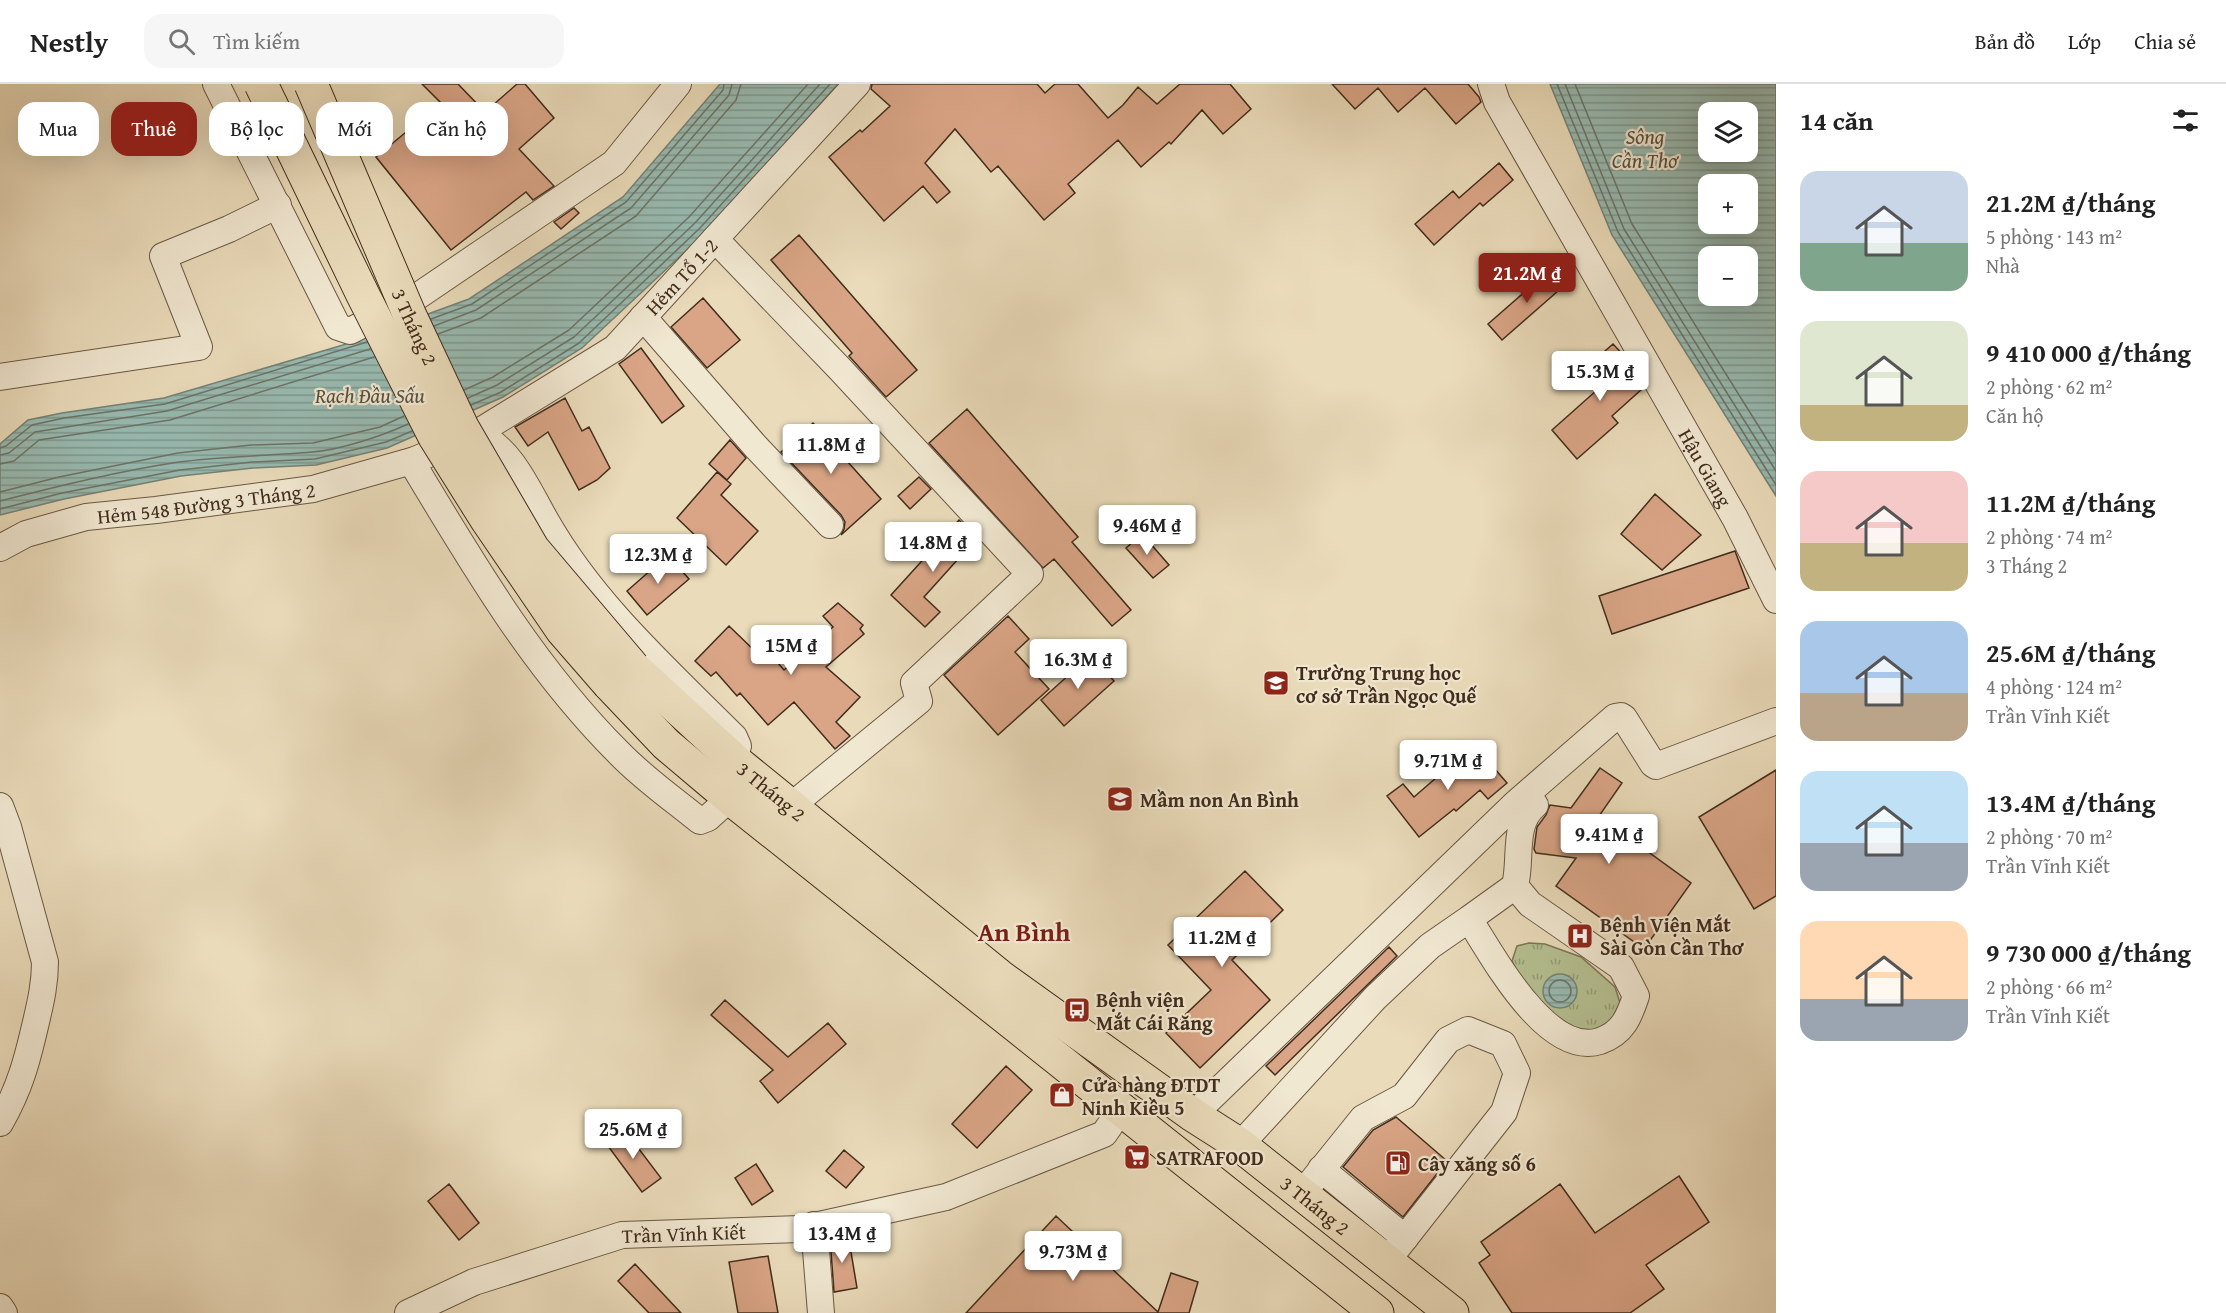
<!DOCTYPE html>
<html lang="vi">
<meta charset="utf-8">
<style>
body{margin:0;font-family:"Gentium Book Plus",serif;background:#f6f6f6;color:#222;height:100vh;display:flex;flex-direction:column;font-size:22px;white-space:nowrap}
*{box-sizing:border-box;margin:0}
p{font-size:20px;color:#767676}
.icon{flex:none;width:33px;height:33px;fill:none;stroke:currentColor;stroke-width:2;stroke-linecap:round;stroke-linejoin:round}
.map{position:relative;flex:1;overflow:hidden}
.details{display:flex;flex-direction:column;background:#fff;width:450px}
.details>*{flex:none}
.guide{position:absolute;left:18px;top:18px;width:570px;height:54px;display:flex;gap:12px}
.tools{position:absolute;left:1698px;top:18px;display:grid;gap:12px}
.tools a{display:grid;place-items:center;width:60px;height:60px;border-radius:12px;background:#fff;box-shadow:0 6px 24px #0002;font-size:30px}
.price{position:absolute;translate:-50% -51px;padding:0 14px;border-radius:6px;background:#fff;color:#222;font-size:20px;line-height:39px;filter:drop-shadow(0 2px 3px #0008)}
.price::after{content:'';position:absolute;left:50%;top:36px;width:18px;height:14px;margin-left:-9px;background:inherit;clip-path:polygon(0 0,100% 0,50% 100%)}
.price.active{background:#8f2418;color:#fff}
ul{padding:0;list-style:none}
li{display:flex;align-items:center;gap:18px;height:150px;padding:0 24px}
li span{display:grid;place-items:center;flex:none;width:168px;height:120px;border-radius:18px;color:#555}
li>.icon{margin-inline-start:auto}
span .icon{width:72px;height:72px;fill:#fffc;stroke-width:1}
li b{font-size:26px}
h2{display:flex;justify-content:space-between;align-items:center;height:72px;padding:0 24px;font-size:26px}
.pill{padding:0 21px;border-radius:18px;background:#fff;box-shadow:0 6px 24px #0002;font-size:21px;line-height:54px}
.pill.active{background:#8f2418;color:#fff}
header{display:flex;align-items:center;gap:36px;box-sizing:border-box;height:84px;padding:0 30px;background:#fff;border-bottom:2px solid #e0e0e0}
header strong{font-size:28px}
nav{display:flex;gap:33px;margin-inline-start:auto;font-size:21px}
.search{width:420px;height:54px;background:#f6f6f6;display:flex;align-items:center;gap:15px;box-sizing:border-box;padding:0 21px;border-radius:18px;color:#767676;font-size:22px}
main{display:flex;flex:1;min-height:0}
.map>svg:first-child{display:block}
.grass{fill:url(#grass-tufts);stroke:#7b7656;stroke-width:1.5}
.water{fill:url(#water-rules);stroke:#758276;stroke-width:1.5;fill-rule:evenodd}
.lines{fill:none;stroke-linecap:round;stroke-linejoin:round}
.shore{stroke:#6c7467;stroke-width:1.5}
.building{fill:#d9a586;stroke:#412c1c;stroke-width:1.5}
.minor-casing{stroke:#6b5844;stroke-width:28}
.highway-casing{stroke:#412c1c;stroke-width:35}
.minor{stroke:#f1e8d2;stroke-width:26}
.highway{stroke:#eadbba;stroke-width:33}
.highway-bridge-casing{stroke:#412c1c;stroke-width:35;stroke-linecap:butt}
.highway-bridge{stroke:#eadbba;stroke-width:33}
.labels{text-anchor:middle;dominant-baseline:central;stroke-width:4.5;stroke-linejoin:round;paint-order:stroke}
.street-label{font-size:20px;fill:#412c1c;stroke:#f1e8d2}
.poi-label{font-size:20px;font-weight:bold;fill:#412c1c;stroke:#f1e8d2;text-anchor:start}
.water-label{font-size:21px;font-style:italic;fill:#575042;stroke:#f1e8d2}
.district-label{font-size:26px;font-weight:bold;fill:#7a1f14;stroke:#f1e8d2}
</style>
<header>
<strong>Nestly</strong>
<div class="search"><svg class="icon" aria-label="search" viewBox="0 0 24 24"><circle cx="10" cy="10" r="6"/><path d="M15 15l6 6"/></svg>Tìm kiếm</div>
<nav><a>Bản đồ</a><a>Lớp</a><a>Chia sẻ</a></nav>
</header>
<main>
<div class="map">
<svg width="1776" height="1229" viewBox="0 0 1776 1229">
<defs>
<pattern id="grass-tufts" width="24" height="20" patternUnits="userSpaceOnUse" patternTransform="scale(1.5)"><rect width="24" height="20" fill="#b5c091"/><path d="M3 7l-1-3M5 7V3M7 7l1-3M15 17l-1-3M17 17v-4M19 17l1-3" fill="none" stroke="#959c76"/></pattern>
<pattern id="water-rules" width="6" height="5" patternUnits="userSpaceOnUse" patternTransform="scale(1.5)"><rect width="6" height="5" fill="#98bbb2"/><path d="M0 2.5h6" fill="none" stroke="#7e9890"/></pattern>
</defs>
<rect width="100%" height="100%" fill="#eadbba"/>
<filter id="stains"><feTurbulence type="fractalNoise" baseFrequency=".00333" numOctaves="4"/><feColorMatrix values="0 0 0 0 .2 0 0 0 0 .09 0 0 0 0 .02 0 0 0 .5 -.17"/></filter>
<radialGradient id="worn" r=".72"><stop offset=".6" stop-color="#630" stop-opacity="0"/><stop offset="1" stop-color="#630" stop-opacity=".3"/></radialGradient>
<path class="grass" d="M 1529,859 L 1545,860 L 1581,873 L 1615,903 L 1621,922 L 1609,947 C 1600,947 1589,948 1580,946 C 1549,938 1524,905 1512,877 L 1517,862 Z"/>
<path class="water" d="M 720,0 L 838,0 L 705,149 L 582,264 L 503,313 L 387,364 L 316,381 L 253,384 L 181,392 L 64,415 L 0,431 L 0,360 L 28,336 L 62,329 L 164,314 L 343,261 L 469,215 L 623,113 Z
M 1550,0 L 1776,0 L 1776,412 L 1612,151 ZM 1708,28 L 1748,28 L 1748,68 L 1708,68 ZM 1708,100 L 1748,100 L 1748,140 L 1708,140 ZM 1708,172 L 1748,172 L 1748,212 L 1708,212 Z
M1543 907a17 17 0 1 1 34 0a17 17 0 1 1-34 0Z"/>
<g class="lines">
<path class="shore" d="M 1557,0 L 1618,148 L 1776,401
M 1565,0 L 1624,145 L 1776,387
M 1575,0 L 1632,140 L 1776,370
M 431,235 L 472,220 L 626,118 L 723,6 L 724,0
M 434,242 L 476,226 L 631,124 L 729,11 L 732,0
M 438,250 L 481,234 L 636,132 L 736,16 L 741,0
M 464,306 L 493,293 L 569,246 L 689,133 L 808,0
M 468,314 L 497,301 L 574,253 L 695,139 L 820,0
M 471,321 L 501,308 L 579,259 L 700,144 L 830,0
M 0,364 L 6,362 L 32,341 L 64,334 L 165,320 L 367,258
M 0,371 L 9,369 L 35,348 L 167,327 L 370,265
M 0,380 L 14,377 L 39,356 L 170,336 L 374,273
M 0,408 L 59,393 L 178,369 L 251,361 L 313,359 L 380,343 L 404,332
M 0,417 C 59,402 119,387 179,378 C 223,372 267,372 312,368 C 340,366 382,352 408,340
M 0,425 L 62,409 L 180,386 L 252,378 L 315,375 L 386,358 L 412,347
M1549 907a11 11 0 1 1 22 0a11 11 0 1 1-22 0Z"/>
</g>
<path class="building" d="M 422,0 L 458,0 L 485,28 L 517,0 L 525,0 L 554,34 L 519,65 L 554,102 L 533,116 L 526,108 L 451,166 L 376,73 L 441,19 Z
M 872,0 L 1037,0 L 1045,9 L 1055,0 L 1078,0 L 1108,34 L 1123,21 L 1138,3 L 1157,20 L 1180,0 L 1230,0 L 1251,25 L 1223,50 L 1202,26 L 1171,60 L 1169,58 L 1141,83 L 1118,56 L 1068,100 L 1075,109 L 1044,136 L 998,82 L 991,88 L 955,45 L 925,79 L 950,108 L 937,119 L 923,102 L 884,137 L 829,73 L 860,46 L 862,48 L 890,22 L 871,5 Z
M 1332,0 L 1468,0 L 1479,13 L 1481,18 L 1456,40 L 1425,4 L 1398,28 L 1378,4 L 1355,25 Z
M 1499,79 L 1513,96 L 1483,122 L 1480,119 L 1434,161 L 1415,140 L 1453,107 L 1459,114 Z
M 574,124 L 579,129 L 561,145 L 554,138 Z
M 799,151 L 917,286 L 886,313 L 849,272 L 852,269 L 771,176 Z
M 1552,184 L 1566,200 L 1502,256 L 1488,240 Z
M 703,214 L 740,256 L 707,284 L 671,243 Z
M 1613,260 L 1628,276 L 1643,304 L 1612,332 L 1618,339 L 1577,375 L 1552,346 L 1597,306 L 1581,288 Z
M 641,264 L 684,322 L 662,339 L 619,280 Z
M 565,314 L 582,347 L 589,343 L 610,384 L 597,396 L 579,406 L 548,348 L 528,362 L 515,343 Z
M 967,325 L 1078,453 L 1072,458 L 1131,526 L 1112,542 L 1054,475 L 1043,484 L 929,359 Z
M 813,339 L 881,415 L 841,451 L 844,445 L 845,438 L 841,431 L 781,368 Z
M 730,356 L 746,374 L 727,396 L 709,380 Z
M 717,388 L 731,400 L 721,411 L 758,447 L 726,481 L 677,434 Z
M 919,393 L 931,405 L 910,425 L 898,412 Z
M 1655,410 L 1701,451 L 1662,486 L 1621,450 Z
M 959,436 L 977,454 L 924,513 L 940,528 L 925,543 L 891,511 Z
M 1142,450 L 1169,481 L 1153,494 L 1126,464 Z
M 1735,467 L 1749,504 L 1612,550 L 1599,512 Z
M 668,471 L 689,495 L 647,531 L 627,507 Z
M 838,519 L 863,541 L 860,545 L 864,550 L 826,583 L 860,613 L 836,638 L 850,652 L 835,665 L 794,618 L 768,641 L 740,609 L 737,612 L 716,588 L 711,592 L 695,577 L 729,542 L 758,570 L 765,564 L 784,586 L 833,543 L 823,532 Z
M 1008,532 L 1029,555 L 1015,568 L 1049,605 L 998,651 L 944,591 Z
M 1091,571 L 1114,597 L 1064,642 L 1041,616 Z
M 1474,661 L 1507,699 L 1488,715 L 1480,706 L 1456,727 L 1454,725 L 1419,753 L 1387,712 L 1403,700 L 1414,713 Z
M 1600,684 L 1622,699 L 1599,732 L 1691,799 L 1644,865 L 1556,802 L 1576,774 L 1536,769 L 1534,765 L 1537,743 L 1546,731 L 1550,721 L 1571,724 Z
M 1776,686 L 1776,812 L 1754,825 L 1699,733 Z
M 1245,787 L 1283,826 L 1232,876 L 1270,916 L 1200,984 L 1166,949 L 1211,906 L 1168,861 Z
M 1389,863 L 1397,872 L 1275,991 L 1266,982 Z
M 725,916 L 788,973 L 828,939 L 846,960 L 778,1019 L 760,997 L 773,986 L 711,931 Z
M 1006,982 L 1032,1006 L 977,1064 L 952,1040 Z
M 1396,1033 L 1447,1077 L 1403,1133 L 1343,1083 L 1373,1046 Z
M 623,1044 L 661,1094 L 642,1108 L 605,1058 Z
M 844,1066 L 864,1083 L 846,1104 L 826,1087 Z
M 756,1080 L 773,1107 L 752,1121 L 735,1094 Z
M 1679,1092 L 1709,1138 L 1646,1181 L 1664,1205 L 1630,1229 L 1512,1229 L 1479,1179 L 1490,1171 L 1481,1158 L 1560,1100 L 1595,1149 Z
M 449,1100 L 479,1139 L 459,1156 L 428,1117 Z
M 1056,1132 L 1158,1228 L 1171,1189 L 1198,1198 L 1189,1229 L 966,1229 Z
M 848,1150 L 857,1204 L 834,1208 L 830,1154 Z
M 768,1172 L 778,1229 L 738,1229 L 729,1178 Z
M 635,1180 L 681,1229 L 649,1229 L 618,1197 Z"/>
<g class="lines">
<defs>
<g id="minor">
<path d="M 216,0 L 338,243 L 350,247 L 418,212 L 614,79 L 678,0"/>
<path id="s1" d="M 1491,0 L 1497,18 L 1735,434 L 1776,516"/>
<path d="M 715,155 L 840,285 L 1030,490 L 914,599 L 919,617 L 791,722"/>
<path d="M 643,233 L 756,363 L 830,441"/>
<path d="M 0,293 L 199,263 L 163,172 L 229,145 L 278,121"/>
<path d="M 477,349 C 512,366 527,404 546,437 C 593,520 667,586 734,653 L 738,662 L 734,676"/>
<path d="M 415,376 L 417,387 C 477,487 536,586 619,669 C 643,694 673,715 700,737 L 708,734 L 730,714"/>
<path id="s2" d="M 0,464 L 26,450 L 86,433 L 156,426 L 313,405 L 415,376 L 477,349 L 615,264 L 857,0"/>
<path d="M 0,722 L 8,743 L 45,878 C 45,899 41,917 36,938 C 27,977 20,1004 0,1039"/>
<path d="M 1515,802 C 1522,775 1512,740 1535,721"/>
<path d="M 1193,1031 L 1515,720 L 1615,633 L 1621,632 L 1624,634 L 1653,680 L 1656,682 L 1776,637"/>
<path d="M 1240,1061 L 1375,914 L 1430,862 L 1469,835 C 1493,872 1547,974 1600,957 C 1623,949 1629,933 1636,912 L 1621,883 L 1530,820 L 1515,802 L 1469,835"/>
<path d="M 1321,1085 L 1405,1154"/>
<path d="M 1301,1111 L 1363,1034 L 1404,1012 L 1448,956 L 1468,946 L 1503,960 L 1517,989 L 1504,1028 L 1386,1178"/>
<path d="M 814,1141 L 821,1229"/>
<path d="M 0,1223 L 4,1229"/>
<path id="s3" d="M 408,1229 L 474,1198 L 622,1151 L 801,1145 L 946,1113 L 1104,1050 L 1122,1024"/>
</g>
<g id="highway">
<path id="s4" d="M 633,583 L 734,676 L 1002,894 L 1193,1031 L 1240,1061 L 1452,1229"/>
<path d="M 609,600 L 666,660 L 730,714 L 1377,1229"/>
</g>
</defs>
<use href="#minor" class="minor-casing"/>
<use href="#highway" class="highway-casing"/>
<use href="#minor" class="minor"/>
<use href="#highway" class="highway"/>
<defs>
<g id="highway-bridge">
<path d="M 261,0 L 363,211 L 435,353 L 487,436 L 562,546 L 609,600"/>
<path id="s5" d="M 311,0 L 410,232 L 462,343 L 533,465 L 633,583"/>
</g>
</defs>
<use href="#highway-bridge" class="highway-bridge-casing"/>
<use href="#highway-bridge" class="highway-bridge"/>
</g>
<defs>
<symbol id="school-square" viewBox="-11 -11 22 22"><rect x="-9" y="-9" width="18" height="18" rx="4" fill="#8f2418" stroke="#f1e8d2"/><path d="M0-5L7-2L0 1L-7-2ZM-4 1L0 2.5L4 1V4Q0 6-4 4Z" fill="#fff"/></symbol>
<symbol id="hospital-square" viewBox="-11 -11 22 22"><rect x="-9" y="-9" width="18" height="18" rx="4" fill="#8f2418" stroke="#f1e8d2"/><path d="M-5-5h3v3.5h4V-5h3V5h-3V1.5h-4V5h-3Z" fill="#fff"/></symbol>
<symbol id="bus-square" viewBox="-11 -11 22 22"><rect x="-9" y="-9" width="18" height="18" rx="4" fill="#8f2418" stroke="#f1e8d2"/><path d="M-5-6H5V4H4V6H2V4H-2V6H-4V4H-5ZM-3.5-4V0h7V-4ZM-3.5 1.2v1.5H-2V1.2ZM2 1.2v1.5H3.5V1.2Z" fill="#fff"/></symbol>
<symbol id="shop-square" viewBox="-11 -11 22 22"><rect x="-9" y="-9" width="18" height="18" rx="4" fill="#8f2418" stroke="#f1e8d2"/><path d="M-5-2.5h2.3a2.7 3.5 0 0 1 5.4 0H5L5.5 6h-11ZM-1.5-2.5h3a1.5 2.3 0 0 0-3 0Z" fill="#fff"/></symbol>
<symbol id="supermarket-square" viewBox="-11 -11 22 22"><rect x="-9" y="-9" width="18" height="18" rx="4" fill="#8f2418" stroke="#f1e8d2"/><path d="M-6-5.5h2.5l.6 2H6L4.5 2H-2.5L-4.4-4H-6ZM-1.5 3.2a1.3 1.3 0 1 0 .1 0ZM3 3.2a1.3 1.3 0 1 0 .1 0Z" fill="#fff"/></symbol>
<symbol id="fuel-square" viewBox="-11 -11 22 22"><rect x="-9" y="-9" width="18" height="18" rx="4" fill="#8f2418" stroke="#f1e8d2"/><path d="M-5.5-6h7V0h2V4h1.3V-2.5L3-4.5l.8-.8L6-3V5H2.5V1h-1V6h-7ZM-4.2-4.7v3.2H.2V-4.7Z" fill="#fff"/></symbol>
</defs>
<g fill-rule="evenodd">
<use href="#school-square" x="1261" y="584" width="30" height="30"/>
<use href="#school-square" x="1105" y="700" width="30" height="30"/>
<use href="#hospital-square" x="1565" y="837" width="30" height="30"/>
<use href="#bus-square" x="1062" y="911" width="30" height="30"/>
<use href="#shop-square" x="1047" y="996" width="30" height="30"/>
<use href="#supermarket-square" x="1122" y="1058" width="30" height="30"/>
<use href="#fuel-square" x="1383" y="1064" width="30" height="30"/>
</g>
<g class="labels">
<g class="street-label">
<text stroke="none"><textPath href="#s2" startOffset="754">Hẻm Tổ 1-2</textPath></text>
<text stroke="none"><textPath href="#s5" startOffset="264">3 Tháng 2</textPath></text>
<text stroke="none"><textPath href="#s1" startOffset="440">Hậu Giang</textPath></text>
<text stroke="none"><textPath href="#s2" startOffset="213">Hẻm 548 Đường 3 Tháng 2</textPath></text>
<text stroke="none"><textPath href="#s4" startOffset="186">3 Tháng 2</textPath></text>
<text stroke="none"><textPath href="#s4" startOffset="870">3 Tháng 2</textPath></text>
<text stroke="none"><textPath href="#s3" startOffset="290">Trần Vĩnh Kiết</textPath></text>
</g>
<g class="poi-label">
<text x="1296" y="588">Trường Trung học<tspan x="1296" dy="23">cơ sở Trần Ngọc Quế</tspan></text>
<text x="1140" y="715">Mầm non An Bình</text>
<text x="1600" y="840">Bệnh Viện Mắt<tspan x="1600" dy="23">Sài Gòn Cần Thơ</tspan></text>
<text x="1096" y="915">Bệnh viện<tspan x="1096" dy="23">Mắt Cái Răng</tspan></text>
<text x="1082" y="1000">Cửa hàng ĐTDT<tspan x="1082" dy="23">Ninh Kiều 5</tspan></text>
<text x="1156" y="1073">SATRAFOOD</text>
<text x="1418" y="1079">Cây xăng số 6</text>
</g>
<g class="water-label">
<text x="1645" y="52">Sông<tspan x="1645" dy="24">Cần Thơ</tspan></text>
<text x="370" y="311">Rạch Đầu Sấu</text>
</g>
<g class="district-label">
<text x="1024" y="847">An Bình</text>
</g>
</g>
<rect width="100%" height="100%" filter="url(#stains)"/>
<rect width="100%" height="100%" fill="url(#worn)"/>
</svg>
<div class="tools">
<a><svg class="icon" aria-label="layers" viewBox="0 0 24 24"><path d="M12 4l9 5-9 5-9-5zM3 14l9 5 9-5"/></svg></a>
<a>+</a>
<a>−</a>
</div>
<b class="price active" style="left:1527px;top:220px">21.2M ₫</b>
<b class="price" style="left:1600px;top:318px">15.3M ₫</b>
<b class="price" style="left:831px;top:391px">11.8M ₫</b>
<b class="price" style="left:1147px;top:472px">9.46M ₫</b>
<b class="price" style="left:933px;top:489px">14.8M ₫</b>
<b class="price" style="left:658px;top:501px">12.3M ₫</b>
<b class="price" style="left:791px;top:592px">15M ₫</b>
<b class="price" style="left:1078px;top:606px">16.3M ₫</b>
<b class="price" style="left:1448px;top:707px">9.71M ₫</b>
<b class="price" style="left:1609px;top:781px">9.41M ₫</b>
<b class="price" style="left:1222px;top:884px">11.2M ₫</b>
<b class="price" style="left:633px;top:1076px">25.6M ₫</b>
<b class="price" style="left:842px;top:1180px">13.4M ₫</b>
<b class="price" style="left:1073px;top:1198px">9.73M ₫</b>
<div class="guide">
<a class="pill">Mua</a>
<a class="pill active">Thuê</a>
<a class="pill">Bộ lọc</a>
<a class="pill">Mới</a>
<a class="pill">Căn hộ</a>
</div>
</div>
<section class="details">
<h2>14 căn<svg class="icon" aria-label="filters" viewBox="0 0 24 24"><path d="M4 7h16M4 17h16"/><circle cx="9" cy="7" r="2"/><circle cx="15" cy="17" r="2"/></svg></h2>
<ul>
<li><span style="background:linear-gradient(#c9d6e8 60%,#7fa58c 0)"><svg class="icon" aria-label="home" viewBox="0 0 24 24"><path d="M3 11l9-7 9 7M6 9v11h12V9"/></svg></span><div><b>21.2M ₫/tháng</b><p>5 phòng · 143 m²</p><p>Nhà</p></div></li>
<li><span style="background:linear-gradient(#dfe7d0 70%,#c2b280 0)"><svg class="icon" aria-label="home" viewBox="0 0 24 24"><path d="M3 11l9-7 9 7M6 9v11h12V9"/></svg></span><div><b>9 410 000 ₫/tháng</b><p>2 phòng · 62 m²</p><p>Căn hộ</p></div></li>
<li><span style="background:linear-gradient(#f6c9c9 60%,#c2b280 0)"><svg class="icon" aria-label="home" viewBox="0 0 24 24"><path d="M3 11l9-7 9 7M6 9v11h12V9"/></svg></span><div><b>11.2M ₫/tháng</b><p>2 phòng · 74 m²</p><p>3 Tháng 2</p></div></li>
<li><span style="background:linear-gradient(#a9c7e8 60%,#b9a48a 0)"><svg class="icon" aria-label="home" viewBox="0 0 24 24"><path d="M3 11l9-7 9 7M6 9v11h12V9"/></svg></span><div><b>25.6M ₫/tháng</b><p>4 phòng · 124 m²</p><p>Trần Vĩnh Kiết</p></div></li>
<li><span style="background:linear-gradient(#bfe0f5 60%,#9aa5b1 0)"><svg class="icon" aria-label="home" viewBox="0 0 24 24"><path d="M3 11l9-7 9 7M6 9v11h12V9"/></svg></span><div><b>13.4M ₫/tháng</b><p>2 phòng · 70 m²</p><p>Trần Vĩnh Kiết</p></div></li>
<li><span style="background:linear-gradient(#ffd9b3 65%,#9aa5b1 0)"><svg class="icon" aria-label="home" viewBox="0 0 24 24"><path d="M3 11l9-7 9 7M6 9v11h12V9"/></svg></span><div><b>9 730 000 ₫/tháng</b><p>2 phòng · 66 m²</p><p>Trần Vĩnh Kiết</p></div></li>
</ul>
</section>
</main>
